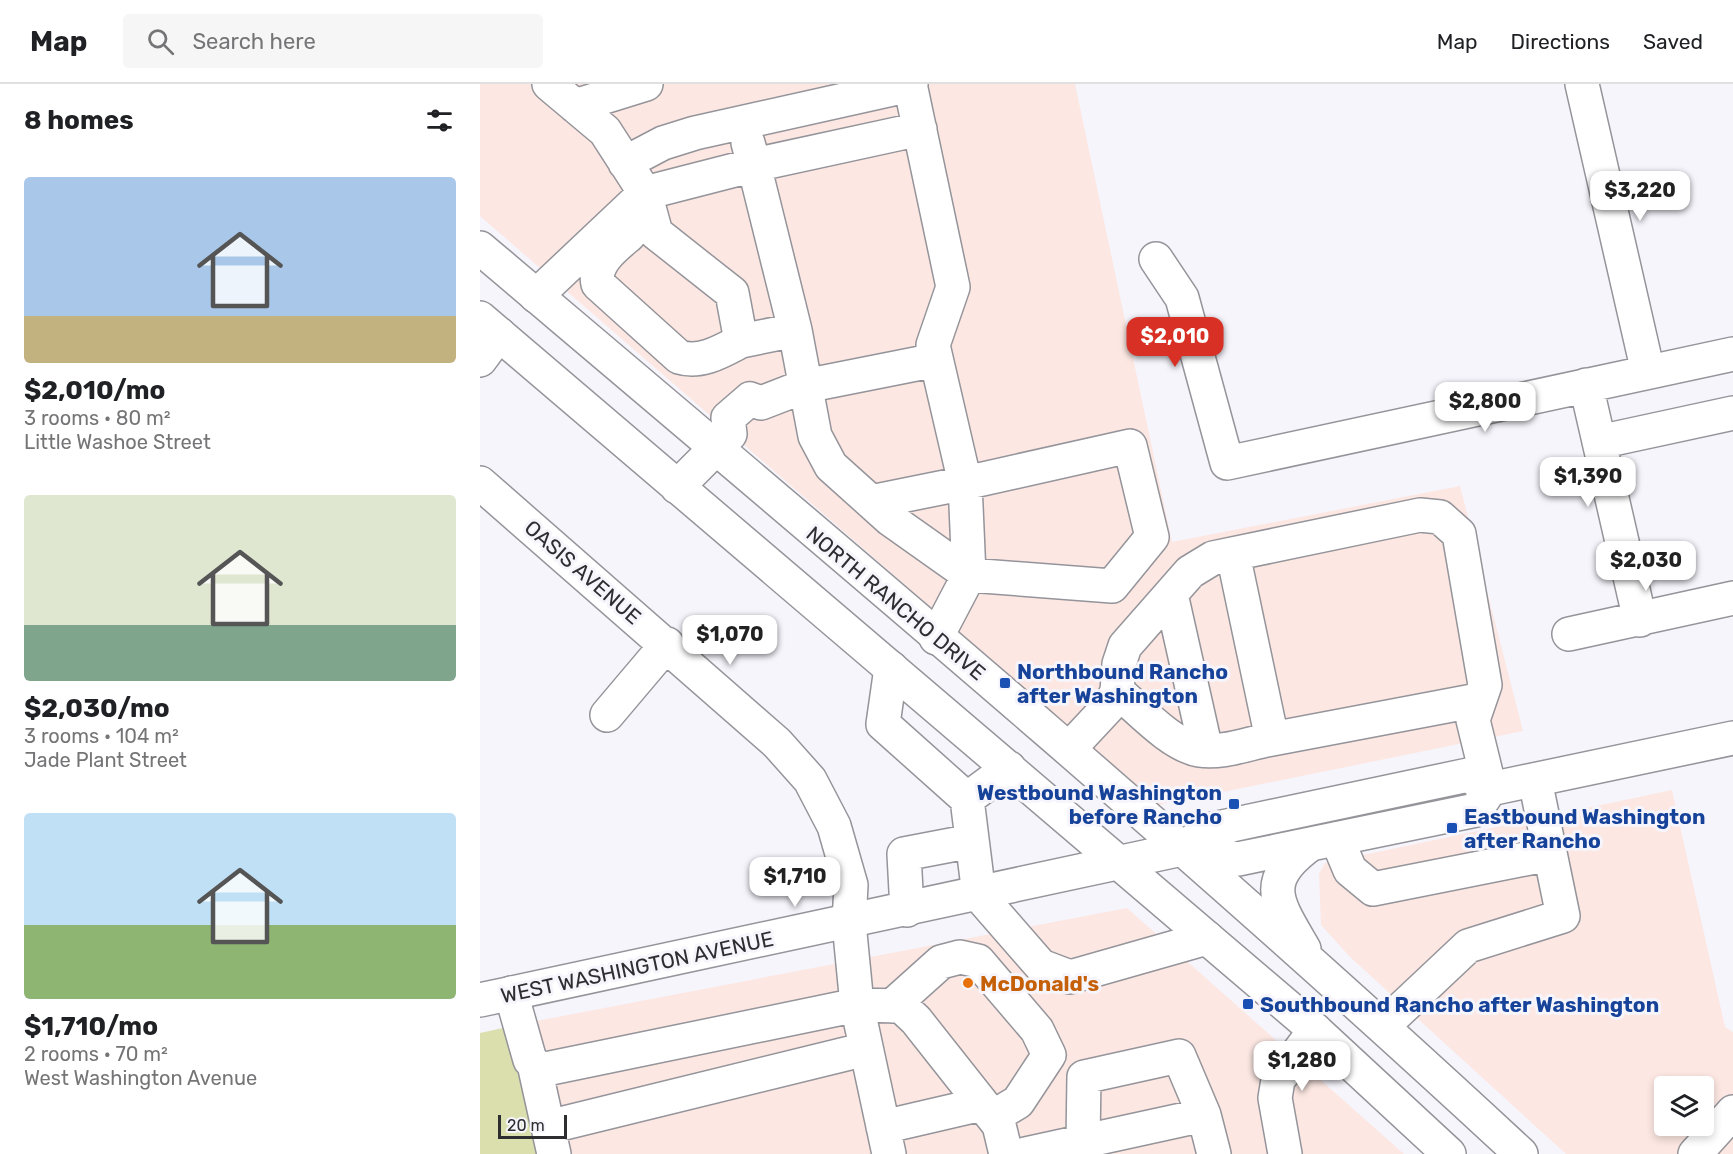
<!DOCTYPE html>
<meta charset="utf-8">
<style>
body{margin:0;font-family:Rubik,sans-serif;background:#f6f6f6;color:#202124;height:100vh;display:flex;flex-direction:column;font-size:22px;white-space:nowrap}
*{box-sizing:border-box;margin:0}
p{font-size:20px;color:#757577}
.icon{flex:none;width:33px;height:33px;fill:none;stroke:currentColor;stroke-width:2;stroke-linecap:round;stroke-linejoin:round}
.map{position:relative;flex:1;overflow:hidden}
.sheet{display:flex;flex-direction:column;background:#fff;width:480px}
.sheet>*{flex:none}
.controls{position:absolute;left:1174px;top:992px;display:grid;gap:12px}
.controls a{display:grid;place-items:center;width:60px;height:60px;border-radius:6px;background:#fff;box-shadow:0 3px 9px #0003;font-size:30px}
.scale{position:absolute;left:18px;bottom:15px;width:69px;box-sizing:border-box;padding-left:6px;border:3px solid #2e2d30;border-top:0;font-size:16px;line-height:21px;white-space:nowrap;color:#2e2d30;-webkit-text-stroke:4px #f6f5fc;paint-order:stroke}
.price{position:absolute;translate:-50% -51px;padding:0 14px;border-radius:12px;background:#fff;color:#222;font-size:20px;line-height:39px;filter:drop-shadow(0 2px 3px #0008)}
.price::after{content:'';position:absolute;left:50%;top:36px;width:18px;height:14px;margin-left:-9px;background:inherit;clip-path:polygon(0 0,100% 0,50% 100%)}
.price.active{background:#d93025;color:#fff}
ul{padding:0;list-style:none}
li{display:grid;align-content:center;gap:12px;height:318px;padding:0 24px}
li span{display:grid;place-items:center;height:186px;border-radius:6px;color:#555}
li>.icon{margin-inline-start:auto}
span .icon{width:108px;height:108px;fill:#fffc;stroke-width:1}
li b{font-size:26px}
h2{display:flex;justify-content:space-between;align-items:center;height:72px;padding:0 24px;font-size:26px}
header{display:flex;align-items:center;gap:36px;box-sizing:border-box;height:84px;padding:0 30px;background:#fff;border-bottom:2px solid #e0e0e0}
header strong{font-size:28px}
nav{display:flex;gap:33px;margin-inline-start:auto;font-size:21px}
.search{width:420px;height:54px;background:#f6f6f6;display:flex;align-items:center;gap:15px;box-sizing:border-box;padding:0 21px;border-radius:6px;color:#757577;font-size:22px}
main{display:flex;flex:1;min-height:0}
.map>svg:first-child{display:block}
.commercial{fill:#fce7e2;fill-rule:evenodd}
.green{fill:#dbdfae}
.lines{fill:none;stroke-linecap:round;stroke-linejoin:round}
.minor-casing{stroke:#94949a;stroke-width:36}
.major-casing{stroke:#94949a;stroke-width:36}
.minor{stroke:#fff;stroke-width:33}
.major{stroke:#fff;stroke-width:33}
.transit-dot{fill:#1a4fb4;stroke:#f6f5fc;stroke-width:2}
.food-dot{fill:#e8710a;stroke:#f6f5fc;stroke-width:2}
.labels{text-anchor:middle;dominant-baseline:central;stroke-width:6;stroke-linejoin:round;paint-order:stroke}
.street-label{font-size:21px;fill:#2e2d30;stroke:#f6f5fc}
.transit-label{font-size:21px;font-weight:bold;fill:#164399;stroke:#f6f5fc;text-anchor:start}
.food-label{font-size:21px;font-weight:bold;fill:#c56008;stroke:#f6f5fc;text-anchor:start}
</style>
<header>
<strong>Map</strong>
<div class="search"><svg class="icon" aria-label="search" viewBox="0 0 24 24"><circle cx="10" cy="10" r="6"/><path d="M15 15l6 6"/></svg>Search here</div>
<nav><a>Map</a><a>Directions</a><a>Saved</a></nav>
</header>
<main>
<section class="sheet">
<h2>8 homes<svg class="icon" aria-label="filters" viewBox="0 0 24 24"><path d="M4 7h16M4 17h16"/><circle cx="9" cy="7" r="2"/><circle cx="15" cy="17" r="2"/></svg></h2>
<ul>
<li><span style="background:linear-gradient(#a9c7e8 75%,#c2b280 0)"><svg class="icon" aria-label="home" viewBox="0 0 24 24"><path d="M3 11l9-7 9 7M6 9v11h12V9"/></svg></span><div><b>$2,010/mo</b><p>3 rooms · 80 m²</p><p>Little Washoe Street</p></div></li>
<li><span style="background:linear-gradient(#dfe7d0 70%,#7fa58c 0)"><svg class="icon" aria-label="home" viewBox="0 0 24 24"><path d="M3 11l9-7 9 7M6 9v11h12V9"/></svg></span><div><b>$2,030/mo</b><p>3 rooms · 104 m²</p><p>Jade Plant Street</p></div></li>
<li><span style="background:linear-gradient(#bfe0f5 60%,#8fb573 0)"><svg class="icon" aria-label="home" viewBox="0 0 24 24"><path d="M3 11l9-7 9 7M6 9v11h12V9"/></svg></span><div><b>$1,710/mo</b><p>2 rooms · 70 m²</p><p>West Washington Avenue</p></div></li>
</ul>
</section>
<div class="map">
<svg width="1253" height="1070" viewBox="0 0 1253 1070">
<rect width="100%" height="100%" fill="#f6f5fc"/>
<path class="commercial" d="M 0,0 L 595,0 L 692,458 L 980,402 L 1043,647 L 679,721 L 0,132 Z
M 1192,706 L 1245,943 L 1253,948 L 1253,1070 L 1086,1070 L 870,873 L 841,841 L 839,790 L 845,779 ZM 1185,1002 L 1224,1002 L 1224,1041 L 1185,1041 Z
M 647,824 L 924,1070 L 79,1070 L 51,938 Z"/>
<path class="green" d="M 51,938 L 79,1070 L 0,1070 L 0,949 Z"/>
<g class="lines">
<defs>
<path id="minor" d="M 69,0 L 125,47 L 165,109 L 176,149 L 252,209 L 261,257 L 315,246
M 1102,0 L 1168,288
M 95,22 L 166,0
M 268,59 L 274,81 L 440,45
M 145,79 L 183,59 L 215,49 L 431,1
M 149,151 C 135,163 113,179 118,200 L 199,273 C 221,280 242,267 261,257
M 676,175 L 702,214 L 747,379 L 1253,270
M 56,212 L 165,109 L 274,81 L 315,246 L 335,352 L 351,382 L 410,435 L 489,491 L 632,502 L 672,453 L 650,362 L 485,399 L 453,261 L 473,203 L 430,0
M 0,276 L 19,250
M 1106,301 L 1160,536
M 250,350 L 248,334 L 270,315 L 281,319 L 325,302 L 456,276
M 1119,358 L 1253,329
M 0,399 L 297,659 L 330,696 L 354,742 L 371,801 L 369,839 L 377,921 L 409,1070
M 391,418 L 485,399 L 489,491 L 456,554
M 753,470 L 792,655 L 998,616
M 691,510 L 726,666
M 1089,550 L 1253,514
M 411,584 L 403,640 L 487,715 L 529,684
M 637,607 C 659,625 691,661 719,666 C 742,670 769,659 792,655
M 127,631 L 187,560
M 589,665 L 631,620 L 637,607 L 639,580 L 645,562 L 710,488 L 733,474 L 940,431 L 960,433 L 979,450 L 1005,601 L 993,636 L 1010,705
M 487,715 L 499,811 L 561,882 L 590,893 L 727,854
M 857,755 L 870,786 L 893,805 L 1070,770
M 427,826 L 424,770 L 492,757
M 31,909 L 50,976 L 61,986 L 377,921 L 421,922 L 436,936 L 519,1041 L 526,1070
M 412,922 L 461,878 L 480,873 L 498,877 L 557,946 L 569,971 L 538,1018 L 513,1033
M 903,942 L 988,862 L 1083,832 L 1055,696
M 54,980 L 74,1070
M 68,1043 L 386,965
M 403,1043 L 502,1020
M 603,1057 L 604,993 L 699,972 L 724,1031
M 545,1070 L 724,1031 L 734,1070
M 805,1070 L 795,1014 L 798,996 L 835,946
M 1215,1070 L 1253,1028"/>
<path id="major" d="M 0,164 C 351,461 704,757 1041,1070
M 0,234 L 835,946 L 969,1070
M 197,403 L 236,364
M 702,765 L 728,746 L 988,691 L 1010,705 L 1253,654
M 824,865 C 796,817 780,797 831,760
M 0,916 L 702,765 L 758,775 L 996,726 L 1010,705"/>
</defs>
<use href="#minor" class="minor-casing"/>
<use href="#major" class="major-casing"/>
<use href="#minor" class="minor"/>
<use href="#major" class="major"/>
</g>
<g class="transit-dot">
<rect x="519" y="593" width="12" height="12" rx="3"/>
<rect x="748" y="714" width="12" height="12" rx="3"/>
<rect x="966" y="738" width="12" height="12" rx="3"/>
<rect x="762" y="914" width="12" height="12" rx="3"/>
</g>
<circle class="food-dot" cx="488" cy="899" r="6"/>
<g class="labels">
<g class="street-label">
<text transform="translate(103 488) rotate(41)">OASIS AVENUE</text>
<text transform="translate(416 519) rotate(40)">NORTH RANCHO DRIVE</text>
<text transform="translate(157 883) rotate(-12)">WEST WASHINGTON AVENUE</text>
</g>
<g class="transit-label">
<text x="537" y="587">Northbound Rancho<tspan x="537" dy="24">after Washington</tspan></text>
<text x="742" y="708" text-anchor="end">Westbound Washington<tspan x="742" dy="24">before Rancho</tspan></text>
<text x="984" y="732">Eastbound Washington<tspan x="984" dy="24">after Rancho</tspan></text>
<text x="780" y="920">Southbound Rancho after Washington</text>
</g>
<g class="food-label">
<text x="500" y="899">McDonald's</text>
</g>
</g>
</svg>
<div class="controls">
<a><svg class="icon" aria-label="layers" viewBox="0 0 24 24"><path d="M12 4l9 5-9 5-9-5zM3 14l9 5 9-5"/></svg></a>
</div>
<div class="scale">20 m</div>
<b class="price" style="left:1160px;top:138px">$3,220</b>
<b class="price active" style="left:695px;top:284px">$2,010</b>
<b class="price" style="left:1005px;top:349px">$2,800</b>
<b class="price" style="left:1108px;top:424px">$1,390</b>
<b class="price" style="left:1166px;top:508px">$2,030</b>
<b class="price" style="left:250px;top:582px">$1,070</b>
<b class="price" style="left:315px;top:824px">$1,710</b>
<b class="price" style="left:822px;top:1008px">$1,280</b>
</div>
</main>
